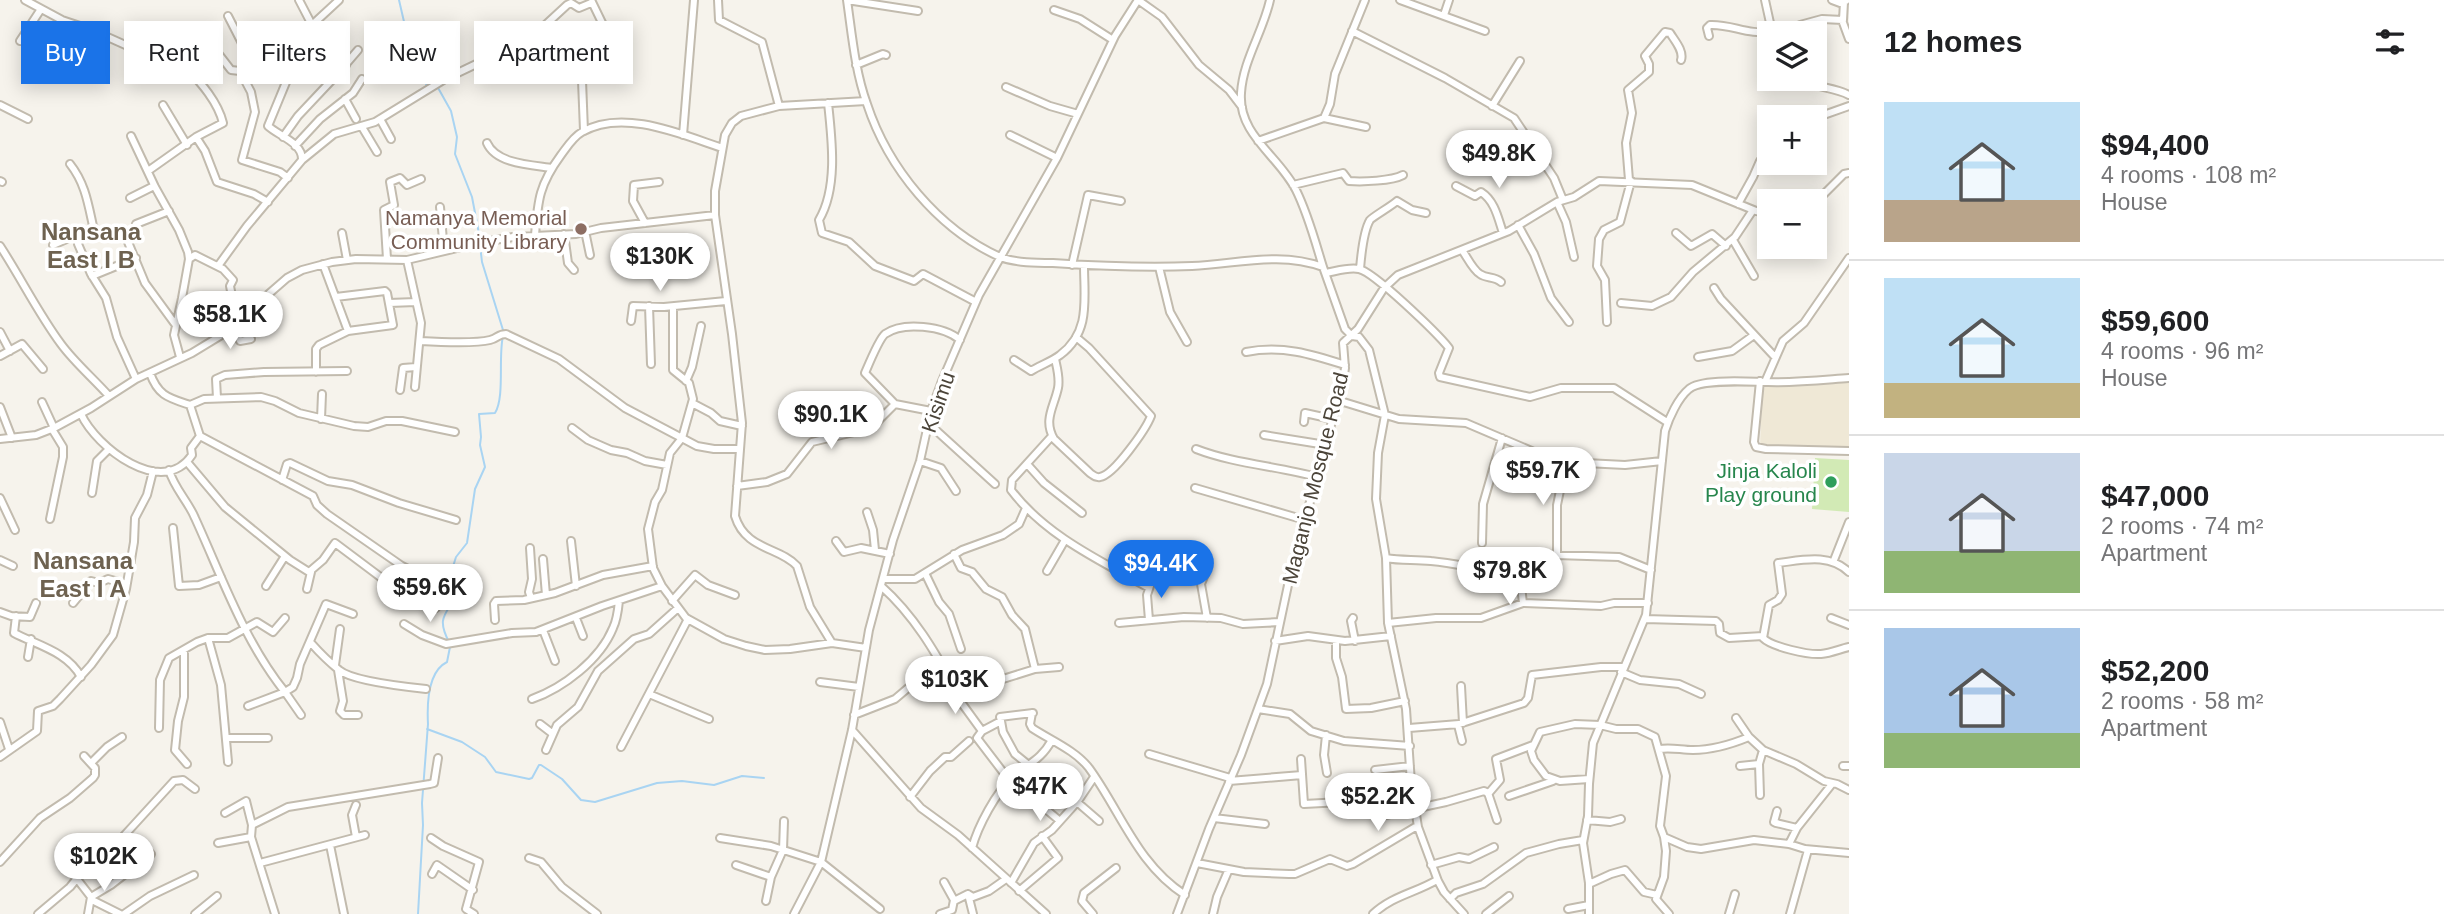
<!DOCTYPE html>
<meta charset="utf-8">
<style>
body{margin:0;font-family:Helvetica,sans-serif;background:#f2f2f2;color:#202124;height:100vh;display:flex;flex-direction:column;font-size:26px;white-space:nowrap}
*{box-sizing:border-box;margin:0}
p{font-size:23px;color:#757577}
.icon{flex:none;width:38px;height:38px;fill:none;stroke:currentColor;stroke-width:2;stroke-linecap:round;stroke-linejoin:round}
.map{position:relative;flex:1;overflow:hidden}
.side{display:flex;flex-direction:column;background:#fff;width:595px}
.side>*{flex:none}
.hud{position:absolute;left:21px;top:21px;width:665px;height:63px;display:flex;gap:14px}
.buttons{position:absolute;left:1757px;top:21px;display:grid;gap:14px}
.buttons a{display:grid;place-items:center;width:70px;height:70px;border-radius:0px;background:#fff;box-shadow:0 4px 18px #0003;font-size:35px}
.price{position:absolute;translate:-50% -60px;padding:0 16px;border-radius:24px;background:#fff;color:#222;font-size:23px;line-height:46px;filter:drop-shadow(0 2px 4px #0008)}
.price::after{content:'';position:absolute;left:50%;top:42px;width:21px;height:16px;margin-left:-10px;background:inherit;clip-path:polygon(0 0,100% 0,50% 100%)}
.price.selected{background:#1a73e8;color:#fff}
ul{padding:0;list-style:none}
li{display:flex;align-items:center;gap:21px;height:175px;padding:0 35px}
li+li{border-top:2px solid #e0e0e0}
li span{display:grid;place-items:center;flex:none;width:196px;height:140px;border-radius:0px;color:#555}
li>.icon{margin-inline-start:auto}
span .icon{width:84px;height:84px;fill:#fffc;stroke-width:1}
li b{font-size:30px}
h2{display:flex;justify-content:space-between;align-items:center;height:84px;padding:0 35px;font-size:30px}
.chip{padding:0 24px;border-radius:0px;background:#fff;box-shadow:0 4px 18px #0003;font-size:24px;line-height:63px}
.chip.selected{background:#1a73e8;color:#fff}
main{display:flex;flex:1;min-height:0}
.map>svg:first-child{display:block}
.education{fill:#efe8d6}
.green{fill:#d2eab5}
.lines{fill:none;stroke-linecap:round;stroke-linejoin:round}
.stream{stroke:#a9d4f2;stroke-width:2}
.minor-casing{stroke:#c2bbae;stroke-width:10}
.minor{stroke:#fff;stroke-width:6}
.education-dot{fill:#8d6e63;stroke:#fff;stroke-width:2.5}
.leisure-dot{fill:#2e9e5b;stroke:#fff;stroke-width:2.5}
.labels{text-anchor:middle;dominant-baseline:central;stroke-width:7;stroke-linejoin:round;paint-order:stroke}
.education-label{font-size:21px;fill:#785e54;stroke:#fff;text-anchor:end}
.street-label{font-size:21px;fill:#4b4439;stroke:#fff}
.leisure-label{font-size:21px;fill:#27864d;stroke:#fff;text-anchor:end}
.quarter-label{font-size:24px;font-weight:bold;fill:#6e6250;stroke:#fff}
</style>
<main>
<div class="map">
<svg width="1849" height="914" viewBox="0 0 1849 914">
<rect width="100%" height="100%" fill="#f6f3ec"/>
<path class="education" d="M 1849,381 L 1849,448 L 1760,447 L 1762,394 L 1765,387 L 1776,384 Z"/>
<path class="green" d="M 1815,458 L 1849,460 L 1849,512 L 1812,509 Z"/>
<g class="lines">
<path class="stream" d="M 399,0 L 405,26 L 421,66 L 426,84 L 428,86
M 437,86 L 451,111 L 457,137 L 455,154 L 472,197 L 480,239
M 480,245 L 482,262 L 503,330
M 449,642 C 436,617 446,615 457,594 L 450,581 L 450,576 L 456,557 L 467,543 L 475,489 L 485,467 L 480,445 L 481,437 L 479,414 L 495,413 C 505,397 498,357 503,336
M 427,729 L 462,742 L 485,757 L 496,772 L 529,779 L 532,778 L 539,765 L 541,765 L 562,779 L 581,800 L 595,802 L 657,783 L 682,781 L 714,785 L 742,776 L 764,778
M 418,914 L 423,825 L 422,803 L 428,724 C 427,705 427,672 447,662 L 450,647"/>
<defs>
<path id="minor" d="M 25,0 L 62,20 L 92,30 L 132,48
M 718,0 L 719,20 L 762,42 L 779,106
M 847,0 C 852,35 855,71 867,104 C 888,168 938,229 1000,257 C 1016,263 1037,263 1053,263 C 1099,266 1146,268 1192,266 C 1237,264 1280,251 1323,267 L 1345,329 L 1352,336 L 1359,337 L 1369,350 L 1385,415 L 1378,453 L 1376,499 L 1386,558 L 1388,623 L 1406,709 L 1411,783 L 1418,827 L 1438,881 L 1444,892 L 1464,914
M 847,0 L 918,11
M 1270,0 C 1263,32 1243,60 1241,93 C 1238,135 1279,156 1296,190 C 1308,214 1315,241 1323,267
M 1400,0 L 1485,31
M 1765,0 L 1772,32
M 1832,0 L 1840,3 L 1846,1
M 1054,10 L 1080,19 L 1113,40
M 1444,15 L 1449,0
M 1842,20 L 1849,39
M 312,25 L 339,0
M 1800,25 L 1822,19 L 1843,20 L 1844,2
M 1352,31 L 1445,78 L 1514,118 L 1554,178 L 1563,200
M 204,35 L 231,70 L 240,71 L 249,66 L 249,57 L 228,16
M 1709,36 L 1707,28 L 1710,25 C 1733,24 1748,36 1772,31
M 20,41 L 41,9
M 273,48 L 285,47 L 299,52
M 81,62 L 92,30
M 346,64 L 358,50
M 856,65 L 883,54 L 886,55
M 240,71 L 251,92 L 255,112 L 242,160 L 280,172 L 288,178
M 1801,79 C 1815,88 1834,87 1849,95
M 1006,87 L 1050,106 L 1078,114
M 345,99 L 356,119
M 828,103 C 832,140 838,188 819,220 L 822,233 L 849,242 L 875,266 L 914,281 L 923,274 L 976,302
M 0,105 L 28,119
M 163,105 L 187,145
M 1492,106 L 1520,61
M 1818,117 L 1849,106
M 1324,118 L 1330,104 L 1335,74 L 1365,0
M 380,119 L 391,139
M 362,127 L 377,152
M 584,131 L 581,55 L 605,38 L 607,33 L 592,2
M 683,135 L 694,0
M 1010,135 L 1057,158
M 131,136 L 155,187 L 179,230 L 188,252 L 189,259 L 182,298 L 174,335 L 180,357
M 196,137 L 205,151 L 217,182 L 254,194 L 268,202
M 283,137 L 298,116 L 346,65 C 336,51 318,48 303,41
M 1258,141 L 1324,118 L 1366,127
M 487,143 C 496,164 532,165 552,168
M 295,146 L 320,119 L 353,93 L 362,79
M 302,160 L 334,134 L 375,122 L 445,79 L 516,45 L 541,29 L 567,5 L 571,3 L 579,8 L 591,3
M 70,164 C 85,183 88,203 93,226 L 96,230 L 95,233 L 80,238 L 78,244 L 91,274 L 106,298 L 117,337 L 136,379
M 148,171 L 196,137 L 223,123 C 218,102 201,83 187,68
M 1629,180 L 1626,143 L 1632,113 L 1628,90 L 1649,72 L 1649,64 L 1645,56 L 1665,32 L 1670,33 C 1675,41 1684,51 1681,60
M 0,181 L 2,182
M 1293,185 L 1343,173 L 1349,181 C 1362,182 1392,181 1403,175
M 1456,186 L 1475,196 L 1481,192 C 1495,201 1498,218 1503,233
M 130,198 L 154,186
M 1557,202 L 1566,222 L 1574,257
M 1815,203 L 1844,174 L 1849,173
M 1738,204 L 1753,177 L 1760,161
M 440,207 L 444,251
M 645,223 L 633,201 L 634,185 L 659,182
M 136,224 L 169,211
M 1518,225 L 1534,254 L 1551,298 L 1569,322
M 585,231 L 590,255
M 342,233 L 347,260
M 1676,233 L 1691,246 L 1712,234 L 1726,246
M 564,234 L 568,263 L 574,270
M 535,235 C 538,200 539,185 561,155 C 567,147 573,137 582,132 C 623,108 683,135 722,148
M 1733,240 L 1754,276
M 128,242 L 145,283 L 175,324
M 53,245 L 69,238 L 80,238
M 0,246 C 21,278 38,313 61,344 C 75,363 93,378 109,396
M 1462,250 C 1467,257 1473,270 1480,274 C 1487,279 1494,276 1501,282
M 189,259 L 195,255 L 223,269 L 233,280 L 230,286 L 236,317
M 387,259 L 384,210 L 394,205 L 390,182 L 400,178 L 407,185 L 421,179
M 407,260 L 421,323 L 415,387
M 323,264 L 348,331
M 1072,265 L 1088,195 L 1121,201
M 218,266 L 247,226 L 302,160 C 303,143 279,136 268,126 L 303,41 L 312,25 L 299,0
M 1159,267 L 1170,312 L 1187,342
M 1360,269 C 1361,257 1364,230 1370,220 C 1371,218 1393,205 1397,201 L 1412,210 L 1426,213
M 1326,273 C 1337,271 1348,267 1359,269 C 1374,272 1437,333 1449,348 L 1439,373 L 1440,377 L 1530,397 L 1561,388 L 1614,388 L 1667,422
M 92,276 L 136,258
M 1714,288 L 1721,299 L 1775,357
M 389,303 L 416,302
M 1621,303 L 1652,306 L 1671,297 L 1693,272 L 1735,237 L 1753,210
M 649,306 L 651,364
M 673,307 L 673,370 L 689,383 L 693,399 L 682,438 L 670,453 L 662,490 L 655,502 L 648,529 L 653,568 L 662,586 L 686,618 L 724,639 L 746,646 L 765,650 L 790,649 L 832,643 L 866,648
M 631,321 L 633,306 L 664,307 L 726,301
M 231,322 L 240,341 L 251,339
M 1607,322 L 1605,280 L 1597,266 L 1599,239 L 1604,230 L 1620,222 L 1631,181
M 0,332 L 10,351
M 420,341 C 438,342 474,344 490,340 C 498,338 498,334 506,334 L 559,359 L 625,408 L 697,446 L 714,449 L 740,449
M 1246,352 C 1282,345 1311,354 1345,365
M 0,356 L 22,344 L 43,369
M 1698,357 L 1732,351 L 1754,335
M 1055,359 C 1057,368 1060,378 1058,388 C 1054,407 1043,420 1054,439 L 1090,473 C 1093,475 1095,478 1100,477 C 1114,475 1146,429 1151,416 L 1089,348 L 1076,337
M 1014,360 L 1031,371 C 1040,365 1051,362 1060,355 C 1091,332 1084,299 1084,265
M 316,372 L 316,349 L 319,345 L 348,331 L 393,325 L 387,293 L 385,291 L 336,297
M 150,373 C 158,396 169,398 190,405 L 200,436 L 313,496 L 317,505 L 327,514 L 402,566 L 426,578
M 686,381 L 692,367 L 701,326
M 1760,381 L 1754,442 L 1756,447 L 1766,449 L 1849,451
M 1765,382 L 1783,341 L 1804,323 L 1849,258
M 400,390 L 403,368 L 416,367
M 217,398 L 216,379 L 225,375 L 264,372 L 347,371
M 1337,400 L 1399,419 L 1466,423 L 1541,455 L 1566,462 L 1625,465 L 1662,461
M 42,402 L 54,428
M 692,403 L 711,413 L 720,421 L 742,426
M 895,404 L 865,373 C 868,366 879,339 885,334 C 903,321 944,326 960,340
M 190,405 L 204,399 L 261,397 L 275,401 L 299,413 L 354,426 L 368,427 L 386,421 L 402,421 L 455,432
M 0,407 L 12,438
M 81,414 C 96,447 162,499 192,455 L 191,448 L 200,436
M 321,419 L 322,394
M 1304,422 L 1305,413 L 1332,419
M 928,423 L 995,484
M 572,428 L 588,440 L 611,450 L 627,453 L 645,461 L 667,465
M 1264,435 L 1326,445
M 1052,436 L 1012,480 L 1011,490 C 1046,536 1101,561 1149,588
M 0,439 L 36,435 L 54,428 L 91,408 L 136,379 L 192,353 L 220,336 L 239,314 L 256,305 L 287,278 L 302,270 L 332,262 L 356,259 L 407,260 L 478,243 L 513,237 L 576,234 L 601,228 L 715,215
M 1196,449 C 1235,464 1277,466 1317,477
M 920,461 L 941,468 L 956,491
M 187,462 L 225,507 L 290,560 L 309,572 L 323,560 L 335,543 L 387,582 L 436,608
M 1027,464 L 1044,483 L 1082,513
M 169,470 C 174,488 188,501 195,518 C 222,577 244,641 285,692 L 293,687 L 297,678 L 300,664 L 326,604 L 353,614
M 282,480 L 287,464 L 290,463 L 328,481 L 352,485 L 399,503 L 456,520
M 737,486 L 767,482 L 787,474 L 812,442 L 871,428 L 895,404 L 931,411
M 1195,488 L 1305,520
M 92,493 L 97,461 L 109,449
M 0,498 L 15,530
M 867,512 L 873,530 L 875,550
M 50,519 L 63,457 L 63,447 L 52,429
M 173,528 L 179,586 L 199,585 L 221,577
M 571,541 L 576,586
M 836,541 L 844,552 L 861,548 L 890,554
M 1482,543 L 1483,504 L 1502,438
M 530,548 L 532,579 L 529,592 L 531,598
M 954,554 L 961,568 L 972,572 L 986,589 L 1002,597 L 1012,615 L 1025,629 L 1035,669
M 1557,556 L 1557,505 L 1566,462
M 1206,558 L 1205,574 L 1201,584 L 1207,618
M 1386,558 C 1401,561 1415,559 1431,561 C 1461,564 1490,571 1520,578 L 1523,603 L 1601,606 L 1614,603 L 1648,603
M 543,559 L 546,595
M 0,560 L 13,566
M 1834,560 L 1849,522
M 1047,571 L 1065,540
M 1849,572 C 1829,553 1803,560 1778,563 L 1782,594 L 1778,600 L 1769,605 L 1763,638 C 1772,647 1808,655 1821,654 C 1831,653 1840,649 1849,647
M 925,573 L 939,602 L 949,614 L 961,649
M 1520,578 L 1520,557 L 1524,554 L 1619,557 L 1651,570
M 883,579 L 915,579 L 962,550 L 1003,535 L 1019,524 L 1026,508
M 266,586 L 285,556
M 881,586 C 915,616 936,654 958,693 L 1035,669 L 1059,667
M 307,589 L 311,572
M 672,601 L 695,575 L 708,585 L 735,595
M 73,603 L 91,581 L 99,583 L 108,579 L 126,584
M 0,612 L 11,616 L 30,617 L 36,603
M 16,616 L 14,633 C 37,645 68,652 81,677
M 576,618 L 583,636
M 1353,618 L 1351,621 L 1355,641
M 1831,618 L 1849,625
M 1645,619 L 1716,621 L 1719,624 L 1720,633 L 1729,638 L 1763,636
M 495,620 L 494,604 L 496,601 L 524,600 L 555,593 L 603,575 L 653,566
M 1149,620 L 1147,595 L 1153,577
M 1119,623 L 1184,617 L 1221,618 L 1243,624 L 1279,622
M 1388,623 L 1436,618 L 1481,618 L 1523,603
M 404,624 L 422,635 L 446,644 L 512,633 L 536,632 L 602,606 L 662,586
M 543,630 L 555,661
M 208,638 L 221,685 L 228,762
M 1336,640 L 1336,658 L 1342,677 L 1346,709 L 1371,708 L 1405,701
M 1275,641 L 1308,636 L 1345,641 L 1391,636
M 311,643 C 319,652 329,662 339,670 C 352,681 407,687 426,689
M 832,643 L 810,607 L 797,566 C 780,547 745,550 735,516 L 742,423 L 732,334 L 715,215 L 715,191 L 725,135 L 732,123 L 741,116 L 779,106 L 866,101
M 184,650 L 184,697 L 178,721 L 175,750 L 187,764
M 28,657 L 31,639
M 335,665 L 340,629
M 338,670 L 343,701 L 340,711 L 344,715 L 358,715
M 1621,672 L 1640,680 L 1679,684 L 1701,694
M 820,682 L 859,687
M 1461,686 L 1463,723
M 958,693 L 958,698 L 982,731
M 649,694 L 709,719
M 532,699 C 563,688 600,660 613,628 C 617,620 618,611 619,601
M 248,706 L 285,692 L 301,715
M 1258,709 L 1290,714 L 1311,731 L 1344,741 L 1410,746
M 1032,713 L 1030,724 L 1032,728 C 1050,740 1075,750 1089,768 C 1121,812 1137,864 1185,895
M 1033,713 L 1000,717 L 1001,721 L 982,731 L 977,738 L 1006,776 L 1060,821
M 854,715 L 895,699 L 928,671 L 942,665
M 1736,718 L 1749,737
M 1001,721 L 1003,732 L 1015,754 L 1036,771 L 1048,774 L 1078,801
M 0,722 L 9,749
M 540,724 L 553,734
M 1458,725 L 1462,741
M 159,728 L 160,680 L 169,658 L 197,642 L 208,638 L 228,638 L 257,622 L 273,632 L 285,618
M 1409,728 L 1459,724 L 1524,703 L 1528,698 L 1532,675 L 1601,667 L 1623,667
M 852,730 L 921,808 L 958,835 L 1046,914
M 1326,735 L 1324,755 L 1327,773
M 226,738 L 268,738
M 621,747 L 688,619
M 1659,749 C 1672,747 1681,750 1693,750 C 1712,750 1732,744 1749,737 L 1763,750 L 1796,764 L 1824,781 L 1837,784 L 1849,790
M 546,750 L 557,725 L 578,707 L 598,671 L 634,639 L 649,634 L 678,608
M 1149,754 L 1230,778
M 0,757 L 37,731 L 38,711 L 53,706 L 60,699 L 91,665 L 113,635 L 126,589 L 134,542 L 135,518 L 147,495 L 153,471
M 1301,759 L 1304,804 L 1360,801 L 1412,791
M 91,763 L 107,747 L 122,737
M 1759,764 L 1760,795
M 1740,766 L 1759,764 L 1763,750
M 1843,766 L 1849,766
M 1375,770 L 1410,766
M 1589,779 L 1560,781 L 1546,776 L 1534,760 L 1531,751 L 1540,732 L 1575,724 L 1600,725 L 1616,729 L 1638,729 L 1655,737 L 1666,776 L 1660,826 L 1664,837 L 1666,851 L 1664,877 L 1656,899 L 1669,914
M 1229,781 L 1302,775
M 1488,794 L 1500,780 L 1496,759 L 1533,745
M 1509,796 L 1553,781
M 910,797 L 930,771 L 945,757 L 951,757 L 969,741
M 1077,802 L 1099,821
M 356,805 L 352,815 L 356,837
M 1777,811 L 1774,822 L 1776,823 L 1797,828
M 225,813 L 246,801 L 252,825
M 1376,817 L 1446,802 L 1484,791 L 1488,793 L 1497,820
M 1214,818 L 1265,824
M 1587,820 L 1610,822 L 1621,819
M 1664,837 L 1687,847 L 1701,849 L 1754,840 L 1789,844 L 1805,849 L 1849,853
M 431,838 L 443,846 L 479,862 L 466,909 L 474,914
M 720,838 L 771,846 L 821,862 L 880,909
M 218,843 L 251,837
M 1789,844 L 1797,828 L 1832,784
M 330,845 L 344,914
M 972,848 C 978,826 996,792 1013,777 C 1030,762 1040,761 1052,740
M 529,858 L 541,862 L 562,887 L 597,914
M 0,862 L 40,818 L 70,798 L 93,778 L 95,775 L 95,768 L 84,756
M 260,863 L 365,835
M 1197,863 L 1244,872 L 1289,874 L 1295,874 L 1330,859 L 1347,866 L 1353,864 L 1417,826
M 736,865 L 771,877
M 1431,865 L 1459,857 L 1469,859 L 1494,847
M 432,874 L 437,865 L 473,890
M 77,879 L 91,897 L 88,914
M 1011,883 L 1034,843 L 1052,830 L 1078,801 L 1094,777
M 1589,884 L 1611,874 L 1625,870 L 1644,892 L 1657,895
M 1019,891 L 1058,858 L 1042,836
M 968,894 L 973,914
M 91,897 L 111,885 L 151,854
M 1450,899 L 1456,893 L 1483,884 L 1526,853 L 1559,844 L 1583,840
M 92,900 L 120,914
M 766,901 L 771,877 L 783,850 L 784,821
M 954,901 L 968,894 L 973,897 L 989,891 L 1006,879
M 1568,909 L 1589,905
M 38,914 L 70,887 L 83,871 L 117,848 L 121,839 L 174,781 L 183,780 L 195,789
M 124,914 L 150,896 L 194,875
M 195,914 L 217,896
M 275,914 L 251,837 L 252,825 L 288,807 L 430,784 L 434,783 L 438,758
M 794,914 L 821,862 L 852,730 L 869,630 L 893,540 L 920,461 L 931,411 L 942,381 L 979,295 L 1057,158 L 1115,36 L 1138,0 L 1162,17 L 1199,65 L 1229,90 L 1242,107
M 940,914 L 952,910 L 954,900 L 944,882
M 1093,914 L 1082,901 L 1084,893 L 1116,868
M 1177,914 L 1209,829 L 1241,755 L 1267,684 L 1291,571 L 1343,381 L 1345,368 L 1343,343 L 1358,329 L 1384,288 L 1398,275 L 1509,231 L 1557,202 L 1574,197 L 1599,181 L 1692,185 L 1756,211 L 1769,214
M 1213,914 L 1217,897 L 1229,869
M 1373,914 C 1392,896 1415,893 1437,880
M 1486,914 L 1509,896
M 1589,914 L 1589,883 L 1583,843 L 1588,816 L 1589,784 L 1593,743 L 1646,615 L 1665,431 C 1669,418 1678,398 1689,389 C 1701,378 1752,382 1768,382 C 1795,383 1822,380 1849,378
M 1729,914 L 1735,894
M 1790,914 L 1808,850"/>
</defs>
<use href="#minor" class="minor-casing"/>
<use href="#minor" class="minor"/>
</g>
<circle class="education-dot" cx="581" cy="229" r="7"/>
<circle class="leisure-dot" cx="1831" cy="482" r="7"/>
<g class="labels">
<g class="education-label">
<text x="567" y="217">Namanya Memorial<tspan x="567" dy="24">Community Library</tspan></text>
</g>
<g class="street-label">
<text transform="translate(938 402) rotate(-71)">Kisimu</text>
<text transform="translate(1315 478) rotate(-76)">Maganjo Mosque Road</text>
</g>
<g class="leisure-label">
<text x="1817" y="470">Jinja Kaloli<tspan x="1817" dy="24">Play ground</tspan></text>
</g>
<g class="quarter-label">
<text x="91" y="231">Nansana<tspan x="91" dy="28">East I B</tspan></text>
<text x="83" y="560">Nansana<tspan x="83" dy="28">East I A</tspan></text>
</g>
</g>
</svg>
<div class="buttons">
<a><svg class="icon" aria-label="layers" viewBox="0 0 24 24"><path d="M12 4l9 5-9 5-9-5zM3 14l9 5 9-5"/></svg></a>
<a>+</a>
<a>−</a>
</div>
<b class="price" style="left:1499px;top:190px">$49.8K</b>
<b class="price" style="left:660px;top:293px">$130K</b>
<b class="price" style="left:230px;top:351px">$58.1K</b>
<b class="price" style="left:831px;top:451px">$90.1K</b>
<b class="price" style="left:1543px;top:507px">$59.7K</b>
<b class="price selected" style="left:1161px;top:600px">$94.4K</b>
<b class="price" style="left:1510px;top:607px">$79.8K</b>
<b class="price" style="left:430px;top:624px">$59.6K</b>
<b class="price" style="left:955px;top:716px">$103K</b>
<b class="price" style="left:1040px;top:823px">$47K</b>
<b class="price" style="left:1378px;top:833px">$52.2K</b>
<b class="price" style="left:104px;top:893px">$102K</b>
<div class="hud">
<a class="chip selected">Buy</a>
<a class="chip">Rent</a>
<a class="chip">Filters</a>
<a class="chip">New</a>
<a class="chip">Apartment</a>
</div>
</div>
<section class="side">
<h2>12 homes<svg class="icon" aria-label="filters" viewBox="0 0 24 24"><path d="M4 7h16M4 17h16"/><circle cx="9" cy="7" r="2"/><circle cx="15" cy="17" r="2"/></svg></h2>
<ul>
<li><span style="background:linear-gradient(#bfe0f5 70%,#b9a48a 0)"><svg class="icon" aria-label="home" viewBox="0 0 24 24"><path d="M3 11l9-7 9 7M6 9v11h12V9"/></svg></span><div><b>$94,400</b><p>4 rooms · 108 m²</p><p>House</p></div></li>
<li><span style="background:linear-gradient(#bfe0f5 75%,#c2b280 0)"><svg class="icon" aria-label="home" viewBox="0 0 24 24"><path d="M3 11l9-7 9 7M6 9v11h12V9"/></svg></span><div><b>$59,600</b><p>4 rooms · 96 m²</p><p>House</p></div></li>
<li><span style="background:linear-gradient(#c9d6e8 70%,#8fb573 0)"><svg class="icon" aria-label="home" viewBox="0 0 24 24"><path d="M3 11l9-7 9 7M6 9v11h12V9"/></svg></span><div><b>$47,000</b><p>2 rooms · 74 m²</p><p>Apartment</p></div></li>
<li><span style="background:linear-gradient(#a9c7e8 75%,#8fb573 0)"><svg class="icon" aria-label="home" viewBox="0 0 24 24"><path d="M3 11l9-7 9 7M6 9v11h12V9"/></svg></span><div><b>$52,200</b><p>2 rooms · 58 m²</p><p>Apartment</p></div></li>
</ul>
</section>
</main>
